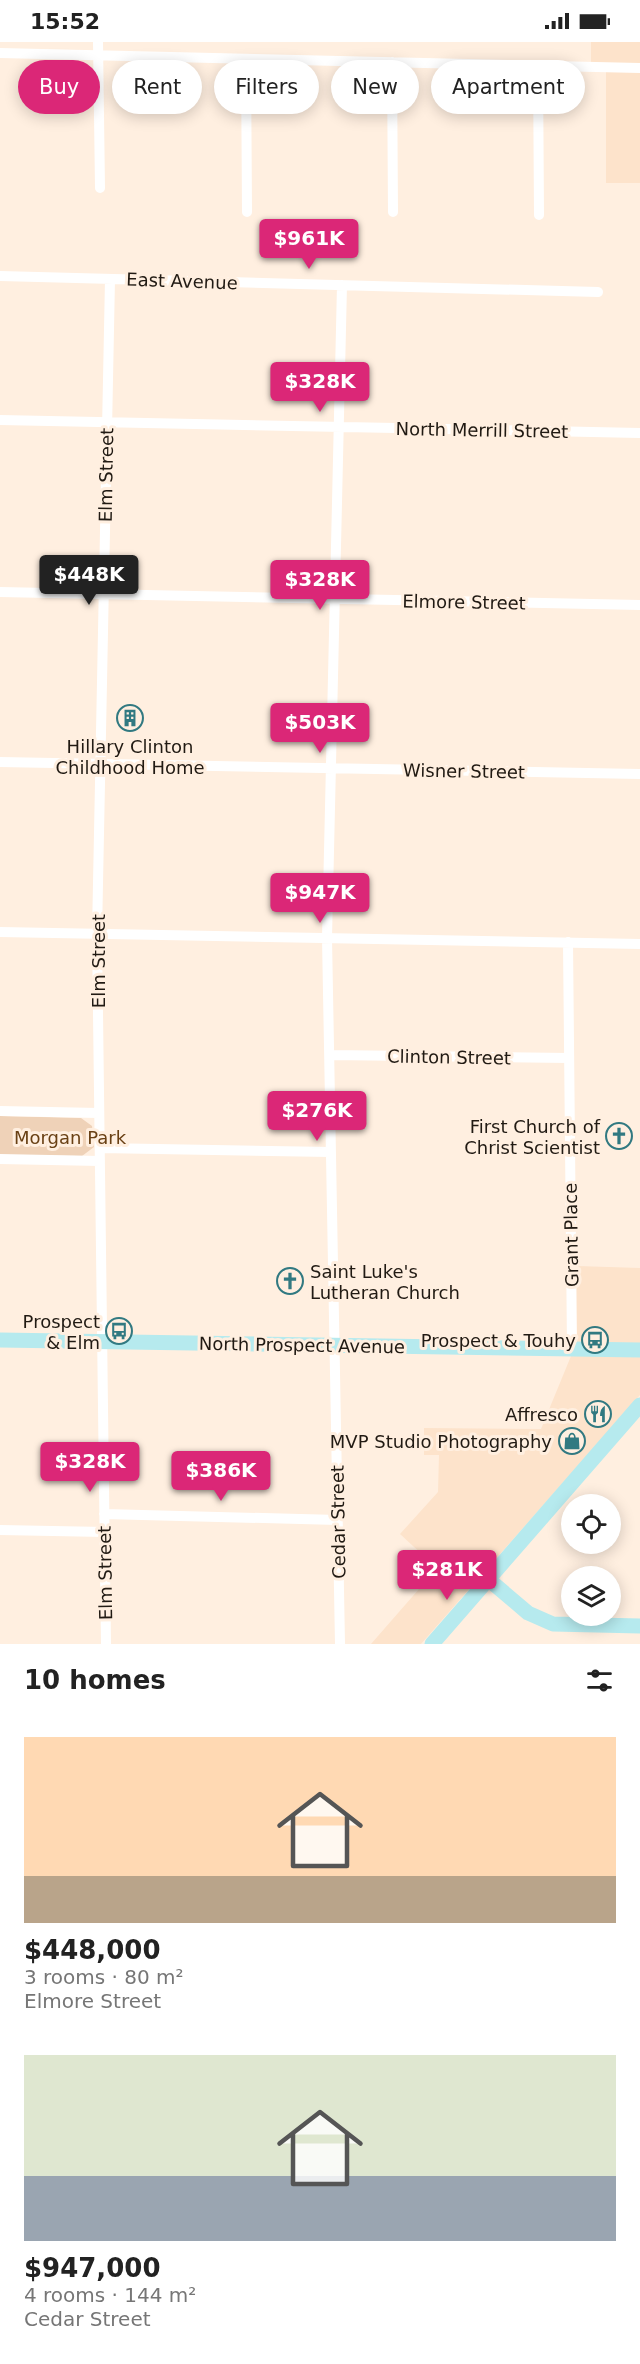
<!DOCTYPE html>
<meta charset="utf-8">
<style>
body{margin:0;font-family:"DejaVu Sans",sans-serif;background:#f2f2f2;color:#222;height:100vh;display:flex;flex-direction:column;font-size:22px;white-space:nowrap}
*{box-sizing:border-box;margin:0}
p{font-size:20px;color:#767676}
.icon{flex:none;width:33px;height:33px;fill:none;stroke:currentColor;stroke-width:2;stroke-linecap:round;stroke-linejoin:round}
.map{position:relative;height:1602px;overflow:hidden}
.details{display:flex;flex-direction:column;background:#fff;flex:1}
.details>*{flex:none}
.guide{position:absolute;left:18px;top:18px;width:604px;height:54px;display:flex;gap:12px}
.tools{position:absolute;left:561px;top:1452px;display:grid;gap:12px}
.tools a{display:grid;place-items:center;width:60px;height:60px;border-radius:50%;background:#fff;box-shadow:0 3px 15px #0003;font-size:30px}
.price{position:absolute;translate:-50% -51px;padding:0 14px;border-radius:6px;background:#db2777;color:#fff;font-size:20px;line-height:39px;filter:drop-shadow(0 2px 3px #0008)}
.price::after{content:'';position:absolute;left:50%;top:36px;width:18px;height:14px;margin-left:-9px;background:inherit;clip-path:polygon(0 0,100% 0,50% 100%)}
.price.current{background:#222;color:#fff}
ul{padding:0;list-style:none}
li{display:grid;align-content:center;gap:12px;height:318px;padding:0 24px}
li span{display:grid;place-items:center;height:186px;border-radius:0px;color:#555}
li>.icon{margin-inline-start:auto}
span .icon{width:108px;height:108px;fill:#fffc;stroke-width:1}
li b{font-size:26px}
h2{display:flex;justify-content:space-between;align-items:center;height:72px;padding:0 24px;font-size:26px}
.pill{padding:0 21px;border-radius:27px;background:#fff;box-shadow:0 3px 15px #0003;font-size:21px;line-height:54px}
.pill.current{background:#db2777;color:#fff}
.status{display:flex;justify-content:space-between;align-items:center;height:42px;padding:0 30px;background:#fff;direction:ltr}
.status svg{height:16px;fill:currentColor}
.map>svg:first-child{display:block}
.built{fill:#fde3cb}
.green{fill:#efd2b8}
.lines{fill:none;stroke-linecap:round;stroke-linejoin:round}
.street{stroke:#fff;stroke-width:10}
.secondary{stroke:#b6eaee;stroke-width:15}
.labels{text-anchor:middle;dominant-baseline:central;stroke-width:6;stroke-linejoin:round;paint-order:stroke}
.street-label{font-size:18px;fill:#211a13;stroke:#ffefe0}
.poi-label{font-size:18px;fill:#211a13;stroke:#ffefe0;text-anchor:end}
.park-label{font-size:18px;fill:#694014;stroke:#ffefe0}
</style>
<div class="status"><b>15:52</b><svg viewBox="0 0 49 12"><path d="M0 12V9h3v3zM5 12V6h3v6zM10 12V3h3v9zM15 12V0h3v12zM26 1h20v11H26zM47 4h2v5h-2z"/></svg></div>
<div class="map">
<svg width="640" height="1602" viewBox="0 0 640 1602">
<rect width="100%" height="100%" fill="#ffefe0"/>
<path class="built" d="M 591,0 L 640,0 L 640,141 L 606,141 L 606,30 L 591,29 Z
M 577,1224 L 640,1226 L 640,1353 L 421,1602 L 371,1602 L 426,1539 L 426,1516 L 400,1492 L 438,1450 L 439,1413 L 424,1413 L 424,1386 L 541,1387 L 571,1314 Z"/>
<path class="green" d="M 0,1074 L 81,1076 L 92,1084 L 94,1105 L 82,1114 L 0,1113 Z"/>
<g class="lines">
<path class="street" d="M 98,0 L 100,146
M 0,11 L 640,26
M 246,17 L 247,170
M 392,20 L 393,170
M 538,23 L 539,173
M 0,234 L 598,250
M 0,378 L 640,391
M 0,550 L 640,563
M 0,720 L 640,732
M 0,890 L 640,902
M 568,900 L 572,1305
M 330,1013 L 569,1016
M 0,1069 L 99,1071
M 100,1106 L 331,1110
M 0,1117 L 100,1119
M 104,1472 L 338,1478
M 0,1488 L 105,1490
M 106,1602 L 97,892 L 110,237
M 340,1602 L 327,896 L 342,243"/>
<path class="secondary" d="M 0,1298 L 640,1308
M 488,1537 L 528,1571 L 553,1582 L 640,1584
M 432,1602 L 640,1363"/>
</g>
<defs>
<symbol id="building-ring" viewBox="-11 -11 22 22"><circle r="9.5" fill="#ffefe0" stroke="#317981" stroke-width="1.5"/><path d="M-4-6H4V6H1V3H-1V6H-4ZM-2.5-4.3h1.7v1.8h-1.7ZM.8-4.3h1.7v1.8H.8ZM-2.5-1h1.7V.8h-1.7ZM.8-1h1.7V.8H.8Z" fill="#317981"/></symbol>
<symbol id="church-ring" viewBox="-11 -11 22 22"><circle r="9.5" fill="#ffefe0" stroke="#317981" stroke-width="1.5"/><path d="M-1.2-6h2.4v3.5h3.3v2.4h-3.3V6h-2.4V-.1h-3.3v-2.4h3.3Z" fill="#317981"/></symbol>
<symbol id="bus-ring" viewBox="-11 -11 22 22"><circle r="9.5" fill="#ffefe0" stroke="#317981" stroke-width="1.5"/><path d="M-5-6H5V4H4V6H2V4H-2V6H-4V4H-5ZM-3.5-4V0h7V-4ZM-3.5 1.2v1.5H-2V1.2ZM2 1.2v1.5H3.5V1.2Z" fill="#317981"/></symbol>
<symbol id="restaurant-ring" viewBox="-11 -11 22 22"><circle r="9.5" fill="#ffefe0" stroke="#317981" stroke-width="1.5"/><path d="M-5-6h1v4h1v-4h1v4h1v-4h1v5L-1.5 .5V6h-2V.5L-5-1ZM5-6V6H3V1.5H1.5Q1.5-4 5-6Z" fill="#317981"/></symbol>
<symbol id="shop-ring" viewBox="-11 -11 22 22"><circle r="9.5" fill="#ffefe0" stroke="#317981" stroke-width="1.5"/><path d="M-5-2.5h2.3a2.7 3.5 0 0 1 5.4 0H5L5.5 6h-11ZM-1.5-2.5h3a1.5 2.3 0 0 0-3 0Z" fill="#317981"/></symbol>
</defs>
<g fill-rule="evenodd">
<use href="#building-ring" x="115" y="661" width="30" height="30"/>
<use href="#church-ring" x="604" y="1079" width="30" height="30"/>
<use href="#church-ring" x="275" y="1224" width="30" height="30"/>
<use href="#bus-ring" x="104" y="1274" width="30" height="30"/>
<use href="#bus-ring" x="580" y="1283" width="30" height="30"/>
<use href="#restaurant-ring" x="583" y="1357" width="30" height="30"/>
<use href="#shop-ring" x="557" y="1384" width="30" height="30"/>
</g>
<g class="labels">
<g class="street-label">
<text transform="translate(182 239) rotate(2)">East Avenue</text>
<text transform="translate(482 388) rotate(1)">North Merrill Street</text>
<text transform="translate(106 433) rotate(-89)">Elm Street</text>
<text transform="translate(464 560) rotate(1)">Elmore Street</text>
<text transform="translate(464 729) rotate(1)">Wisner Street</text>
<text transform="translate(98 919) rotate(-90)">Elm Street</text>
<text transform="translate(449 1015) rotate(1)">Clinton Street</text>
<text transform="translate(571 1193) rotate(-91)">Grant Place</text>
<text transform="translate(302 1303) rotate(1)">North Prospect Avenue</text>
<text transform="translate(338 1480) rotate(-91)">Cedar Street</text>
<text transform="translate(105 1531) rotate(-91)">Elm Street</text>
</g>
<g class="poi-label">
<text x="130" y="704" text-anchor="middle">Hillary Clinton<tspan x="130" dy="21">Childhood Home</tspan></text>
<text x="600" y="1084">First Church of<tspan x="600" dy="21">Christ Scientist</tspan></text>
<text x="310" y="1229" text-anchor="start">Saint Luke's<tspan x="310" dy="21">Lutheran Church</tspan></text>
<text x="100" y="1279">Prospect<tspan x="100" dy="21">&amp; Elm</tspan></text>
<text x="576" y="1298">Prospect &amp; Touhy</text>
<text x="578" y="1372">Affresco</text>
<text x="552" y="1399">MVP Studio Photography</text>
</g>
<g class="park-label">
<text x="70" y="1095">Morgan Park</text>
</g>
</g>
</svg>
<div class="tools">
<a><svg class="icon" aria-label="locate" viewBox="0 0 24 24"><circle cx="12" cy="12" r="6"/><path d="M12 2v4M12 18v4M2 12h4M18 12h4"/></svg></a>
<a><svg class="icon" aria-label="layers" viewBox="0 0 24 24"><path d="M12 4l9 5-9 5-9-5zM3 14l9 5 9-5"/></svg></a>
</div>
<b class="price" style="left:309px;top:228px">$961K</b>
<b class="price" style="left:320px;top:371px">$328K</b>
<b class="price current" style="left:89px;top:564px">$448K</b>
<b class="price" style="left:320px;top:569px">$328K</b>
<b class="price" style="left:320px;top:712px">$503K</b>
<b class="price" style="left:320px;top:882px">$947K</b>
<b class="price" style="left:317px;top:1100px">$276K</b>
<b class="price" style="left:90px;top:1451px">$328K</b>
<b class="price" style="left:221px;top:1460px">$386K</b>
<b class="price" style="left:447px;top:1559px">$281K</b>
<div class="guide">
<a class="pill current">Buy</a>
<a class="pill">Rent</a>
<a class="pill">Filters</a>
<a class="pill">New</a>
<a class="pill">Apartment</a>
</div>
</div>
<section class="details">
<h2>10 homes<svg class="icon" aria-label="filters" viewBox="0 0 24 24"><path d="M4 7h16M4 17h16"/><circle cx="9" cy="7" r="2"/><circle cx="15" cy="17" r="2"/></svg></h2>
<ul>
<li><span style="background:linear-gradient(#ffd9b3 75%,#b9a48a 0)"><svg class="icon" aria-label="home" viewBox="0 0 24 24"><path d="M3 11l9-7 9 7M6 9v11h12V9"/></svg></span><div><b>$448,000</b><p>3 rooms · 80 m²</p><p>Elmore Street</p></div></li>
<li><span style="background:linear-gradient(#dfe7d0 65%,#9aa5b1 0)"><svg class="icon" aria-label="home" viewBox="0 0 24 24"><path d="M3 11l9-7 9 7M6 9v11h12V9"/></svg></span><div><b>$947,000</b><p>4 rooms · 144 m²</p><p>Cedar Street</p></div></li>
</ul>
</section>
